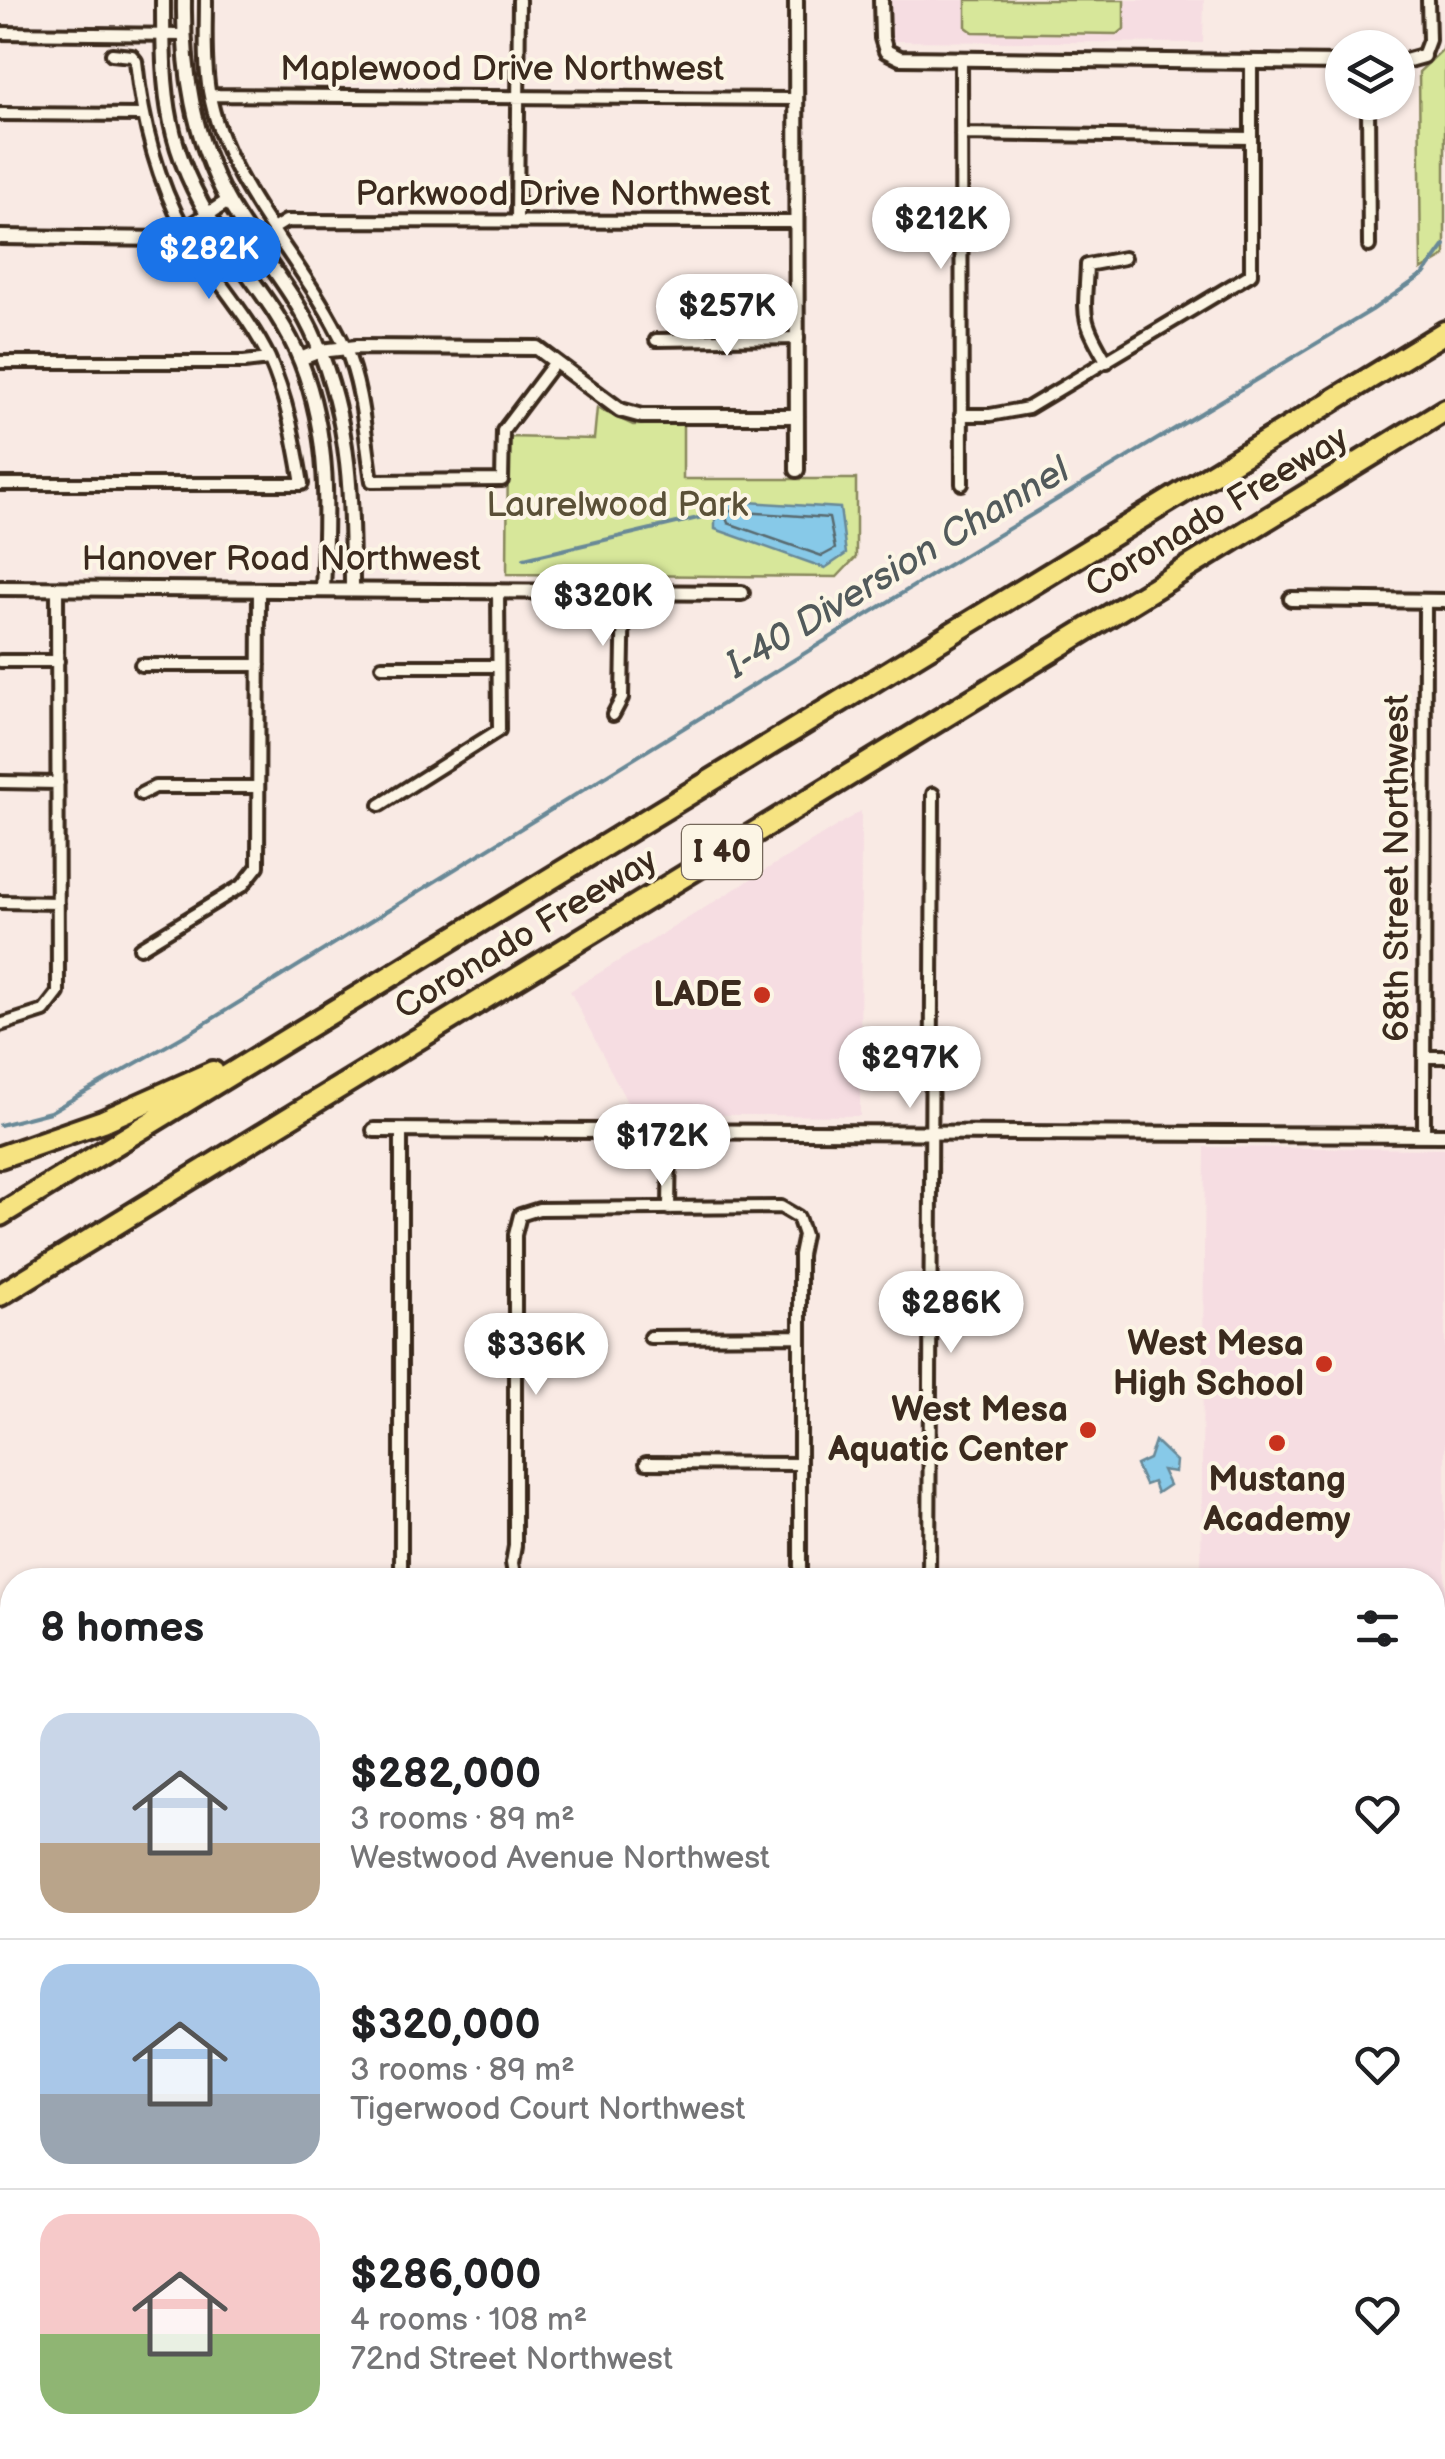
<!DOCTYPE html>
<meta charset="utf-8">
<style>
body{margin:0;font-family:"Balsamiq Sans",sans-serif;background:#f2f2f2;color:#202124;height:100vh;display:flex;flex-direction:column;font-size:38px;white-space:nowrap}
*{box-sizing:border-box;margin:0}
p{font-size:32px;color:#757577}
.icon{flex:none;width:55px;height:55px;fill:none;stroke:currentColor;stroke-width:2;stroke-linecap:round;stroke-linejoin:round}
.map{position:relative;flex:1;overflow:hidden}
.drawer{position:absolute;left:0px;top:1568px;width:1445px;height:892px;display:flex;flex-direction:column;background:#fff;border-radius:40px 40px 0 0;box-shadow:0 2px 8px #0004}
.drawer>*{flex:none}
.fabs{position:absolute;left:1325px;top:30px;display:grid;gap:20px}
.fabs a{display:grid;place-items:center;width:90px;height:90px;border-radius:50%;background:#fff;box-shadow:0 2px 8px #0004;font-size:50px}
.price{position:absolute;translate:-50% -85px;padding:0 22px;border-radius:35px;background:#fff;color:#222;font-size:32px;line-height:65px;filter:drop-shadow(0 2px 5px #0008)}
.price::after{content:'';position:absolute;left:50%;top:60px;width:30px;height:22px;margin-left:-15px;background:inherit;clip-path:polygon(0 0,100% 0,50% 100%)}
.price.selected{background:#1a73e8;color:#fff}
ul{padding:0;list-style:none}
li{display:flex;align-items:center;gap:30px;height:250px;padding:0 40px}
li+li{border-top:2px solid #e0e0e0}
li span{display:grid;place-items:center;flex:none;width:280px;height:200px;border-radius:30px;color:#555}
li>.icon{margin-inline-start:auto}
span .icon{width:120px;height:120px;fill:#fffc;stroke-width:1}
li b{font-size:42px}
h2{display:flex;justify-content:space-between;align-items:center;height:120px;padding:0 40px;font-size:42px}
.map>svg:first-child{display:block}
.built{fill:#f6dde2}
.green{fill:#d7e79a;stroke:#89885c;stroke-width:2.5}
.water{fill:#87c9e8;stroke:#698997;stroke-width:2.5}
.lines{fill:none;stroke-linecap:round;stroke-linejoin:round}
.shore{stroke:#596a6f;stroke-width:2.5}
.stream{stroke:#698997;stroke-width:4}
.minor-casing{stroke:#3b2a1e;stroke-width:18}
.tertiary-casing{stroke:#3b2a1e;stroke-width:20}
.motorway-casing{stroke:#3b2a1e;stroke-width:28}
.minor{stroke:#fcf5e5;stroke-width:10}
.tertiary{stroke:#fcf5e5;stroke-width:12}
.motorway{stroke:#f6e381;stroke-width:20}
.poi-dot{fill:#c8321e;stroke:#fcf5e5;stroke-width:4}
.labels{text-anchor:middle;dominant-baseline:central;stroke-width:8;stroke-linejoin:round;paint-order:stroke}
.shield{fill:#fcf5e5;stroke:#75675a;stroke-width:2.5}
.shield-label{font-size:32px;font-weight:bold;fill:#3b2a1e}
.street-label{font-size:35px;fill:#3b2a1e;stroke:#fcf5e5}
.park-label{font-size:35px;fill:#5a5037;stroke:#fcf5e5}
.poi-label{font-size:35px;font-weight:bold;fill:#3b2a1e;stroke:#fcf5e5;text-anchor:end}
.water-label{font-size:38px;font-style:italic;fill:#525a5b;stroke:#fcf5e5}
</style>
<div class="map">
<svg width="1445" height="2459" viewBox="0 0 1445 2459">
<rect width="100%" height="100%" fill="#f9eae4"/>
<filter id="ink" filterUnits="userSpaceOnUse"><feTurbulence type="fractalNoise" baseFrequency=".01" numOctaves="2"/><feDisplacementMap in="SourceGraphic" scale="20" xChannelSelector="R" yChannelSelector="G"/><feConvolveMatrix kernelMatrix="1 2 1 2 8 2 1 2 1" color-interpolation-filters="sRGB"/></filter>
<g filter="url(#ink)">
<path class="built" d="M 888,0 L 1204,0 L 1203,43 L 887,41 Z
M 861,811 L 860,1116 L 633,1114 L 570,991 Z
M 1205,1147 L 1445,1149 L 1445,1659 L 1433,1658 L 1432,1580 L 1201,1580 Z
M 223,2448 L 705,2448 L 708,2459 L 230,2459 Z
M 726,2448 L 821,2448 L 780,2459 L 729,2459 Z
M 994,2448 L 1070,2448 L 1072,2459 L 953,2459 Z"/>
<path class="green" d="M 966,0 L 1124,0 L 1124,29 L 1118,34 L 973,32 L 966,27 Z
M 1445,35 L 1445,256 L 1421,270 L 1419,72 L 1442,50 Z
M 597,408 L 633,425 L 683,424 L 683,479 L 856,479 L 856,557 L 837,577 L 507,574 L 508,437 L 594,439 Z"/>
<path class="water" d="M 715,500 L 840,508 L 846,554 L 825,568 L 715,529 Z
M 1155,1441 L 1176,1461 L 1175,1472 L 1162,1470 L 1169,1485 L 1157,1493 L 1153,1482 L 1145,1485 L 1136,1465 L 1149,1459 Z"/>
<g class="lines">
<path class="shore" d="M 730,511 L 829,518 L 835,549 L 822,556 L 728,523 L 725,515 Z"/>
<path class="stream" d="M 524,559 L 715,514
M 0,1125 L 50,1112 L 191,1032 L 930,576 L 1372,310 L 1424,274 L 1445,245"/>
<defs>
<path id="minor" d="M 206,0 C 206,30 204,61 209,91 C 226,189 305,260 345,347 C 363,387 365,437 372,481 L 502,480 L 503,431 L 555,362
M 0,33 L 185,35
M 1423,56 L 1429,40 L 1428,0
M 961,60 L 962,484
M 210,95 L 795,99
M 1368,102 L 1369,246
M 0,114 L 141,115
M 961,134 L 1250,138
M 517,221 L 519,0
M 273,229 L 286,221 L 795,222
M 656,340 L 798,338
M 0,362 L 244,362 L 269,359
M 1107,362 C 1079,316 1085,316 1087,265 L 1124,258
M 961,415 L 990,415 L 1028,408 L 1251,274 L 1251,62
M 0,484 L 302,484 C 295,442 287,398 269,358 C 247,312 209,274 184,229 C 155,176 142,120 136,61 L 132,56 L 112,54
M 0,661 L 58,661
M 141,665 L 259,665
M 382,666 L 498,666
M 613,715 L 622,698 L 624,591
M 0,782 L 58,783
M 141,794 L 155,787 L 258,787
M 380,805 L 499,730 L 498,590
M 0,902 L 58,903
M 140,948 L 243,885 L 258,866 L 259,589
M 0,1025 L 44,1011 L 58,993 L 57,588
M 1424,1057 L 1445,1057
M 1424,1135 L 1425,600
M 669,1209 L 670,1132
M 650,1337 L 800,1336
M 646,1463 L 799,1464
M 401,1580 L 401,1130
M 515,1580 L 512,1563 L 515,1546 L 515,1235 L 520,1215 L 539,1209 L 781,1207 L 798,1217 L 804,1235 L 800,1255 L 800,1580
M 929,1580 L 933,794
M 0,1665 L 12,1665
M 1432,1748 L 1445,1748
M 1432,2089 L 1445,2086
M 1432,2219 L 1445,2215"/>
<path id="tertiary" d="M 163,0 C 163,98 165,148 219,233 C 247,276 282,314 301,362 C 330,436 327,511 323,589
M 184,0 C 183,70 193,137 227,199 C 254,248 294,289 316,341 C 351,423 352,502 352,589
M 796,0 L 797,470
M 881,0 L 882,38 L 886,51 L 900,58 L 1342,63
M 1398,63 L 1423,56
M 0,237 L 170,239 L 228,201
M 300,359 L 320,351 L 357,347 L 537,348 L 620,410 L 642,416 L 797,416
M 0,588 L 742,593
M 1291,599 L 1445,601
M 374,1130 L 1445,1135
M 1432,1672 L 1445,1673
M 1432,2298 L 1445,2295
M 197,2448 L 204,2459
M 852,2459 L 892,2448"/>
<path id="motorway" d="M 0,1157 L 103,1121 L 213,1072
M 0,1215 L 1445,332
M 0,1295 L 1445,410"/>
</defs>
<use href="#minor" class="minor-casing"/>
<use href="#tertiary" class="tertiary-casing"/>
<use href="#motorway" class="motorway-casing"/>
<use href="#minor" class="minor"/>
<use href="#tertiary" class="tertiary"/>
<use href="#motorway" class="motorway"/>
</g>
</g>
<g class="poi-dot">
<circle cx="762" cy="995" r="10"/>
<circle cx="1324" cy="1364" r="10"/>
<circle cx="1088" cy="1430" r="10"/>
<circle cx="1277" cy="1443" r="10"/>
</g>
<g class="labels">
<rect class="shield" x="682" y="825" width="80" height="54" rx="8"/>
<g class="shield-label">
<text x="722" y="852">I 40</text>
</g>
<g class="street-label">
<text x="502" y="69">Maplewood Drive Northwest</text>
<text x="563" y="194">Parkwood Drive Northwest</text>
<text transform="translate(1217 512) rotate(-31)">Coronado Freeway</text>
<text x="281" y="559">Hanover Road Northwest</text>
<text transform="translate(1397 868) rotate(-90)">68th Street Northwest</text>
<text transform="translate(526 934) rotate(-31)">Coronado Freeway</text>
</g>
<g class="park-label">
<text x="617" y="505">Laurelwood Park</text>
</g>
<g class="poi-label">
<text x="742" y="995">LADE</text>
<text x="1304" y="1344">West Mesa<tspan x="1304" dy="40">High School</tspan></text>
<text x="1068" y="1410">West Mesa<tspan x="1068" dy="40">Aquatic Center</tspan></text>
<text x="1277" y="1480" text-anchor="middle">Mustang<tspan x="1277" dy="40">Academy</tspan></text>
</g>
<g class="water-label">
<text transform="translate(898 568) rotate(-31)">I-40 Diversion Channel</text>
</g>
</g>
</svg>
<div class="fabs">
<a><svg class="icon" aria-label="layers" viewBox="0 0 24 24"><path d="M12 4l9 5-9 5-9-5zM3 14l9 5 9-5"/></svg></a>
</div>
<b class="price" style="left:941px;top:272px">$212K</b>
<b class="price selected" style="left:209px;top:302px">$282K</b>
<b class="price" style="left:727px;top:359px">$257K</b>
<b class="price" style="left:603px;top:649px">$320K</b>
<b class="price" style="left:910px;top:1111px">$297K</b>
<b class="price" style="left:662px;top:1189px">$172K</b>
<b class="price" style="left:951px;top:1356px">$286K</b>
<b class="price" style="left:536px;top:1398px">$336K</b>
<section class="drawer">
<h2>8 homes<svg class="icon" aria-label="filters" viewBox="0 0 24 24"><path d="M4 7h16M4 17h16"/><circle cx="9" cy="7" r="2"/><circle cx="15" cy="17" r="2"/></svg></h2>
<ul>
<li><span style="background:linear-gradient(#c9d6e8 65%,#b9a48a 0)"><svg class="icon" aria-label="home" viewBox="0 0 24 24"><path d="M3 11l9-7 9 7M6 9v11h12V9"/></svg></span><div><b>$282,000</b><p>3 rooms · 89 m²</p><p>Westwood Avenue Northwest</p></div><svg class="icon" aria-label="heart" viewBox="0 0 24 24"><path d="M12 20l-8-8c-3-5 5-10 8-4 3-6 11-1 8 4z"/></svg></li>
<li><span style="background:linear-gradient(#a9c7e8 65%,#9aa5b1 0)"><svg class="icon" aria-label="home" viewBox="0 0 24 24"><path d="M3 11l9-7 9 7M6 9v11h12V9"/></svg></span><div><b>$320,000</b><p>3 rooms · 89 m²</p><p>Tigerwood Court Northwest</p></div><svg class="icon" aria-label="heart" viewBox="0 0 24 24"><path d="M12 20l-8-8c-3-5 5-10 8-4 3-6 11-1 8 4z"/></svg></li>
<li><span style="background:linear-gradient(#f6c9c9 60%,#8fb573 0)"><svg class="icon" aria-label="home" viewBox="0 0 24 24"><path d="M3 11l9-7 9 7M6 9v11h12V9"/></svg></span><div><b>$286,000</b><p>4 rooms · 108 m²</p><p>72nd Street Northwest</p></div><svg class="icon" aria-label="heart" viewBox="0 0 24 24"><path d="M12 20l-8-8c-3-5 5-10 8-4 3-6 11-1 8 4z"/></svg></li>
</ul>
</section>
</div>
